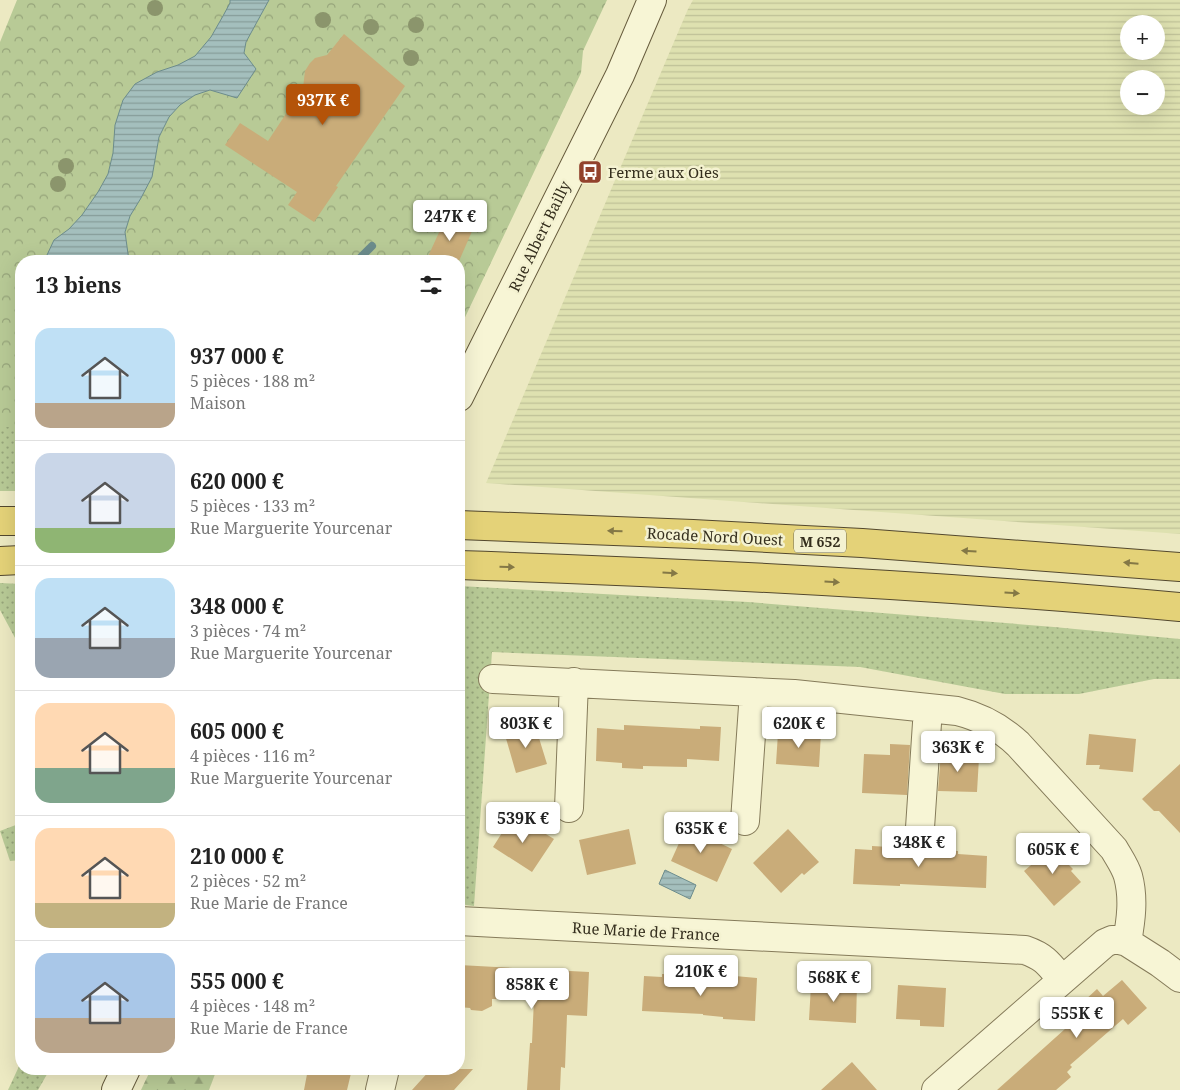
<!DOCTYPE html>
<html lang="fr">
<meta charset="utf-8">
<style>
body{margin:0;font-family:"Noto Serif",serif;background:#f6f6f6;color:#222;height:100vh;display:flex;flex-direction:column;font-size:19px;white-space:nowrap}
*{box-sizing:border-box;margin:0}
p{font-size:16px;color:#767676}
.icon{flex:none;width:28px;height:28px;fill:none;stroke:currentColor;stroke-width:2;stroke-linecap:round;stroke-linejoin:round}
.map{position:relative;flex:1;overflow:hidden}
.side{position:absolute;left:15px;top:255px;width:450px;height:820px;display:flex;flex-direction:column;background:#fff;border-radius:20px;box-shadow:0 5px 20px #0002}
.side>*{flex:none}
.buttons{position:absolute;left:1120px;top:15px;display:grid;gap:10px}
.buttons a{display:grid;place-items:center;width:45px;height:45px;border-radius:50%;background:#fff;box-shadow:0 5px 20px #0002;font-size:25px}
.price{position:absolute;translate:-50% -42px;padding:0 11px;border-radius:5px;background:#fff;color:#222;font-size:16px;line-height:32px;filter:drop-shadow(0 1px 2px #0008)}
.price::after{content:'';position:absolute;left:50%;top:30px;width:15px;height:11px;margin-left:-8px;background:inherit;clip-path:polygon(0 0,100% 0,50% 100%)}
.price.on{background:#b45309;color:#fff}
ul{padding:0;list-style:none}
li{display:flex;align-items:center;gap:15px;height:125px;padding:0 20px}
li+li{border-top:1px solid #e0e0e0}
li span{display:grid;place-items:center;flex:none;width:140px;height:100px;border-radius:15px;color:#555}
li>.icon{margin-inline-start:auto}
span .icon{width:60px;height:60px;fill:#fffc;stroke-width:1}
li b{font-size:21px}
h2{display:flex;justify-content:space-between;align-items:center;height:60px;padding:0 20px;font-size:21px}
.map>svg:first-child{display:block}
.farmland{fill:url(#farmland-rules);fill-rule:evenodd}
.grass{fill:url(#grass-dots)}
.forest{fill:url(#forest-firs)}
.park{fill:url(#park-crowns)}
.water{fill:url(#water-rules);stroke:#6c8c8c}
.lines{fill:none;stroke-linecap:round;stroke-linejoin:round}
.stream{stroke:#6c8c8c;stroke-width:8}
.building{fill:#c9ac79}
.minor-casing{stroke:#857b5a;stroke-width:30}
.secondary-casing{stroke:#675c3d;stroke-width:30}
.trunk-casing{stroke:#53482e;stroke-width:30}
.minor{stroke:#f7f5d5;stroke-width:28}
.secondary{stroke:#f7f5d5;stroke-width:28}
.trunk{stroke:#e4d278;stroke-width:28}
.tree{fill:#8b956c}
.oneway{fill:#847846}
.labels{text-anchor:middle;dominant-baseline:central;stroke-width:5;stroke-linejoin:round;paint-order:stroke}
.shield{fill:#f4f2d1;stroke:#6e6a54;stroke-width:1}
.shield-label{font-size:14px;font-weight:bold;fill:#352f1e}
.poi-label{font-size:15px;fill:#352f1e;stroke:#f4f2d1;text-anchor:start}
.street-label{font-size:15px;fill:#352f1e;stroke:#f4f2d1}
</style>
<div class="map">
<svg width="1180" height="1090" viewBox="0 0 1180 1090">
<defs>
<pattern id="farmland-rules" width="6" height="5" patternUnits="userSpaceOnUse" patternTransform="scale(1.25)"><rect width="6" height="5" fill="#dee1b0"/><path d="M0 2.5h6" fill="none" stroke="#bfc197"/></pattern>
<pattern id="grass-dots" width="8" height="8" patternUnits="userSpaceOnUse" patternTransform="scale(1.25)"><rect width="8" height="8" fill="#b8ca96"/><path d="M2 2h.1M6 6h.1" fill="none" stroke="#96a47a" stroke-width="1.8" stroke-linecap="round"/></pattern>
<pattern id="forest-firs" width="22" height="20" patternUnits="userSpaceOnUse" patternTransform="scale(1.25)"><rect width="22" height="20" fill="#b8ca96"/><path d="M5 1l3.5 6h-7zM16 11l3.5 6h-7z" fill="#96a47a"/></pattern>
<pattern id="park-crowns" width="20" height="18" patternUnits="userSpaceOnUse" patternTransform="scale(1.25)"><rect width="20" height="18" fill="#b8ca96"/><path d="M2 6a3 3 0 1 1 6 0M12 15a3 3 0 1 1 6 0" fill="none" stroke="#96a47a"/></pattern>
<pattern id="water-rules" width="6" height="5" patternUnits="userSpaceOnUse" patternTransform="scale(1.25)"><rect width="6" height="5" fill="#a4bfbd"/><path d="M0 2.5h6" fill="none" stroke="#869c99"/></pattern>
</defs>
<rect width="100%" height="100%" fill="#ece9c2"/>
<path class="farmland" d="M 693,0 L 1180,0 L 1180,534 L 486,483 L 688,9 ZM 1129,24 L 1156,24 L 1156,51 L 1129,51 ZM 1129,79 L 1156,79 L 1156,106 L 1129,106 Z"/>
<path class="grass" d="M 0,427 L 21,427 L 21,491 L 0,491 Z
M 0,583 L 21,584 L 21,649 L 0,610 Z
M 459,586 L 748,602 L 1054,627 L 1180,639 L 1180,679 L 1154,679 L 1079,694 L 1005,694 L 860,667 L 492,652 L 474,906 L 459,904 Z
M 21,823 L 21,860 L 10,861 L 0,831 Z
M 21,1062 L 21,1069 L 50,1069 L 38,1090 L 8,1090 Z"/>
<path class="forest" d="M 151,1069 L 217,1069 L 209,1090 L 141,1090 Z"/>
<path class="park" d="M 17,0 L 607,0 L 583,51 L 581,73 L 459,330 L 459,261 L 21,261 L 21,427 L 0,427 L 0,42 Z"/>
<path class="water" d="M 230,0 L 269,0 L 246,42 L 244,53 L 256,69 L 237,98 L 210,90 L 195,95 L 180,105 L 169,117 L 159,137 L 152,177 L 141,198 L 130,216 L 125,232 L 129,261 L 47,261 L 47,255 L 54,240 L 69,229 L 82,215 L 98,192 L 108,174 L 113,153 L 115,125 L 123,100 L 135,84 L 157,72 L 178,65 L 195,56 L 211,37 L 223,16 L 230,3 Z
M 665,870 L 696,885 L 690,899 L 659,884 Z"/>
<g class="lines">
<path class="stream" d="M 357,261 L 372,246"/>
</g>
<path class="building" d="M 344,34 L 405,86 L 336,186 L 338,187 L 314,222 L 288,205 L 297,192 L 225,145 L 240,123 L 268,141 L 303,88 L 305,71 L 310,63 L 315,58 L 327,55 Z
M 446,217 L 473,229 L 459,261 L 426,261 Z
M 535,725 L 547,764 L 516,773 L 505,735 Z
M 624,725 L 700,729 L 700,726 L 721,727 L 719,761 L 687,759 L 687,767 L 643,766 L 643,769 L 622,768 L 622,763 L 596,761 L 597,728 L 624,730 Z
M 801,732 L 821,733 L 819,767 L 776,764 L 778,733 L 800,734 Z
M 1089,734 L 1136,739 L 1133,772 L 1099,769 L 1100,765 L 1086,765 Z
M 890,744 L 910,745 L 907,795 L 862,793 L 864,754 L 890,755 Z
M 941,752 L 962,753 L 962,757 L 979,758 L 977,792 L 938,791 Z
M 1180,764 L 1180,833 L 1159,811 L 1154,811 L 1142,799 Z
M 512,817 L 526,826 L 528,823 L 554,839 L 532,872 L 493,847 Z
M 688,823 L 703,830 L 705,836 L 732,849 L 717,882 L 671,861 Z
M 629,829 L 636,864 L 587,875 L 579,840 Z
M 788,829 L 819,862 L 804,875 L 802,873 L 781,893 L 753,863 Z
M 1056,844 L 1070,861 L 1067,863 L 1073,869 L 1071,871 L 1081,882 L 1054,906 L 1024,871 Z
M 872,846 L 958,851 L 958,854 L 987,856 L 986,888 L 900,884 L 900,886 L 853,884 L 855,849 L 872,850 Z
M 459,965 L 589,972 L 587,1016 L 567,1015 L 565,1068 L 561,1067 L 560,1090 L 527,1090 L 530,1043 L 532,1043 L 534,999 L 492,999 L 492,1006 L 482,1011 L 471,1010 L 470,1008 L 459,1007 Z
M 662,974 L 692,975 L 691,981 L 735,984 L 735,976 L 757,978 L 755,1021 L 723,1019 L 723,1017 L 703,1015 L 703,1014 L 642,1011 L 644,976 L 662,977 Z
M 1122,980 L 1147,1008 L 1128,1025 L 1123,1019 L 1070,1065 L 1072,1067 L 1067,1072 L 1071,1077 L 1056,1090 L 997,1090 L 1075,1020 L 1070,1014 L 1097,989 L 1103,996 Z
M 838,983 L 857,984 L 856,1023 L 809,1020 L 811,985 L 837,987 Z
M 898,985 L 946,988 L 944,1027 L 920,1026 L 920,1020 L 896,1019 Z
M 852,1062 L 877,1090 L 821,1090 Z
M 308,1069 L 352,1069 L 347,1090 L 304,1090 Z
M 431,1069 L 473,1069 L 454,1090 L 412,1090 Z"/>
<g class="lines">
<defs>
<path id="minor" d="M 493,679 L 794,694 L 957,711 C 981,717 1000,727 1018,744 L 1114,849 C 1119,858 1125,866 1128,876 C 1134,898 1131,920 1127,942
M 569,808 L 574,682
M 745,821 L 754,692
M 920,828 L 928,708
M 459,921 L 1025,950 C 1045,957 1049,964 1062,980
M 380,1090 L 385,1069
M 936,1090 L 1105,943 L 1112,940 L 1119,940 L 1127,942 L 1160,963 L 1180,978"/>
<path id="secondary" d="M 459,397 L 620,75 L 652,0
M 116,1090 L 126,1069"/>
<path id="trunk" d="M 0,521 L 21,521
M 459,525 L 693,534 L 862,543 L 1180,567
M 0,561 L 21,560
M 459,565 C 699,573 940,585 1180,607"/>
</defs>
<use href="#minor" class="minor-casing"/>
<use href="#secondary" class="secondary-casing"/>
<use href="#trunk" class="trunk-casing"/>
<use href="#minor" class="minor"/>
<use href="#secondary" class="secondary"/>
<use href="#trunk" class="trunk"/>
</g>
<g class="tree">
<circle cx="155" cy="8" r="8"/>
<circle cx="323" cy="20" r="8"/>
<circle cx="416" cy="25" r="8"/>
<circle cx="371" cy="27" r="8"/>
<circle cx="411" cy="58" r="8"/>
<circle cx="66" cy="166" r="8"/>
<circle cx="58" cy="184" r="8"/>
</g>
<defs><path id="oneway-solid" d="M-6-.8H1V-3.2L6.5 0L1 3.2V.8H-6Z" transform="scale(1.25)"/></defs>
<g class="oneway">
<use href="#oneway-solid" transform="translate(615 531) rotate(-178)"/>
<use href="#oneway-solid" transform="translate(969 551) rotate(-176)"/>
<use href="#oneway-solid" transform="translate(1131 563) rotate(-175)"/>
<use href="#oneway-solid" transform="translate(507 567) rotate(2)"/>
<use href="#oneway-solid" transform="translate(670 573) rotate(3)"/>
<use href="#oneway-solid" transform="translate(832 582) rotate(4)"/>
<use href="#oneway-solid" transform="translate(1012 593) rotate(4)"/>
</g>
<defs>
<symbol id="bus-square" viewBox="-11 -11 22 22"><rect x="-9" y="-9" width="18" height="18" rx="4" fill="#92422c" stroke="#f4f2d1"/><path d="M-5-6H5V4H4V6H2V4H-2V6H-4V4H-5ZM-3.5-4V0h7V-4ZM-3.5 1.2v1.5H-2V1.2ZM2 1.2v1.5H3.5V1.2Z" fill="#fff"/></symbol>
</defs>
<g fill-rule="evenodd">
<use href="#bus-square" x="576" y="158" width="28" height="28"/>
</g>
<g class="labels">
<rect class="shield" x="794" y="529.5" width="52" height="23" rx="4"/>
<g class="shield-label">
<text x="820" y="541">M 652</text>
</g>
<g class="poi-label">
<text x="608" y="172">Ferme aux Oies</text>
</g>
<g class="street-label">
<text transform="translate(539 236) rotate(-64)">Rue Albert Bailly</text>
<text transform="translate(715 536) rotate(3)">Rocade Nord Ouest</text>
<text transform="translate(646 931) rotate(3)">Rue Marie de France</text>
</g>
</g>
</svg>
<div class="buttons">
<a>+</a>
<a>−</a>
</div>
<b class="price on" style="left:323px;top:126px">937K €</b>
<b class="price" style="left:450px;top:242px">247K €</b>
<b class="price" style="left:526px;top:749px">803K €</b>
<b class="price" style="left:799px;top:749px">620K €</b>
<b class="price" style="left:958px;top:773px">363K €</b>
<b class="price" style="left:523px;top:844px">539K €</b>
<b class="price" style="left:701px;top:854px">635K €</b>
<b class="price" style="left:919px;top:868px">348K €</b>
<b class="price" style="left:1053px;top:875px">605K €</b>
<b class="price" style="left:701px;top:997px">210K €</b>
<b class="price" style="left:834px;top:1003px">568K €</b>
<b class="price" style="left:532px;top:1010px">858K €</b>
<b class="price" style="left:1077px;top:1039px">555K €</b>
<section class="side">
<h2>13 biens<svg class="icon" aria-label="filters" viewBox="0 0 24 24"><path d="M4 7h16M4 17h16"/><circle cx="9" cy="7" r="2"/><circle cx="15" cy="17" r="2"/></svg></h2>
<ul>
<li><span style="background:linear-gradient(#bfe0f5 75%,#b9a48a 0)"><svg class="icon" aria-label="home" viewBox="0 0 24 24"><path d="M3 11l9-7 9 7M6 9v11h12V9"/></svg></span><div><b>937 000 €</b><p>5 pièces · 188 m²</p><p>Maison</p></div></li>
<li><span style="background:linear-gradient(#c9d6e8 75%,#8fb573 0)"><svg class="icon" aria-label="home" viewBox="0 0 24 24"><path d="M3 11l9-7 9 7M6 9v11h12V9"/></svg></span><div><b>620 000 €</b><p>5 pièces · 133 m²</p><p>Rue Marguerite Yourcenar</p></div></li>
<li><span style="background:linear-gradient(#bfe0f5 60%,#9aa5b1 0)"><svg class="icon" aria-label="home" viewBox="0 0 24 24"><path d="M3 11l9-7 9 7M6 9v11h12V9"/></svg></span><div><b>348 000 €</b><p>3 pièces · 74 m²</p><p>Rue Marguerite Yourcenar</p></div></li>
<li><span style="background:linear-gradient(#ffd9b3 65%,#7fa58c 0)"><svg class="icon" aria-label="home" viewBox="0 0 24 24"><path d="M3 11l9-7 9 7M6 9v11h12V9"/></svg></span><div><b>605 000 €</b><p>4 pièces · 116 m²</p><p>Rue Marguerite Yourcenar</p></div></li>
<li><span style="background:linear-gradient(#ffd9b3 75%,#c2b280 0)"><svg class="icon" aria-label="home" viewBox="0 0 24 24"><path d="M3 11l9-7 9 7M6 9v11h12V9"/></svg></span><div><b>210 000 €</b><p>2 pièces · 52 m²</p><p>Rue Marie de France</p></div></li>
<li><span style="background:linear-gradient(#a9c7e8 65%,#b9a48a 0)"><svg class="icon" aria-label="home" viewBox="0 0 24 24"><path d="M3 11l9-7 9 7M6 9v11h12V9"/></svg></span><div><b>555 000 €</b><p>4 pièces · 148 m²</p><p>Rue Marie de France</p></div></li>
</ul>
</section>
</div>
